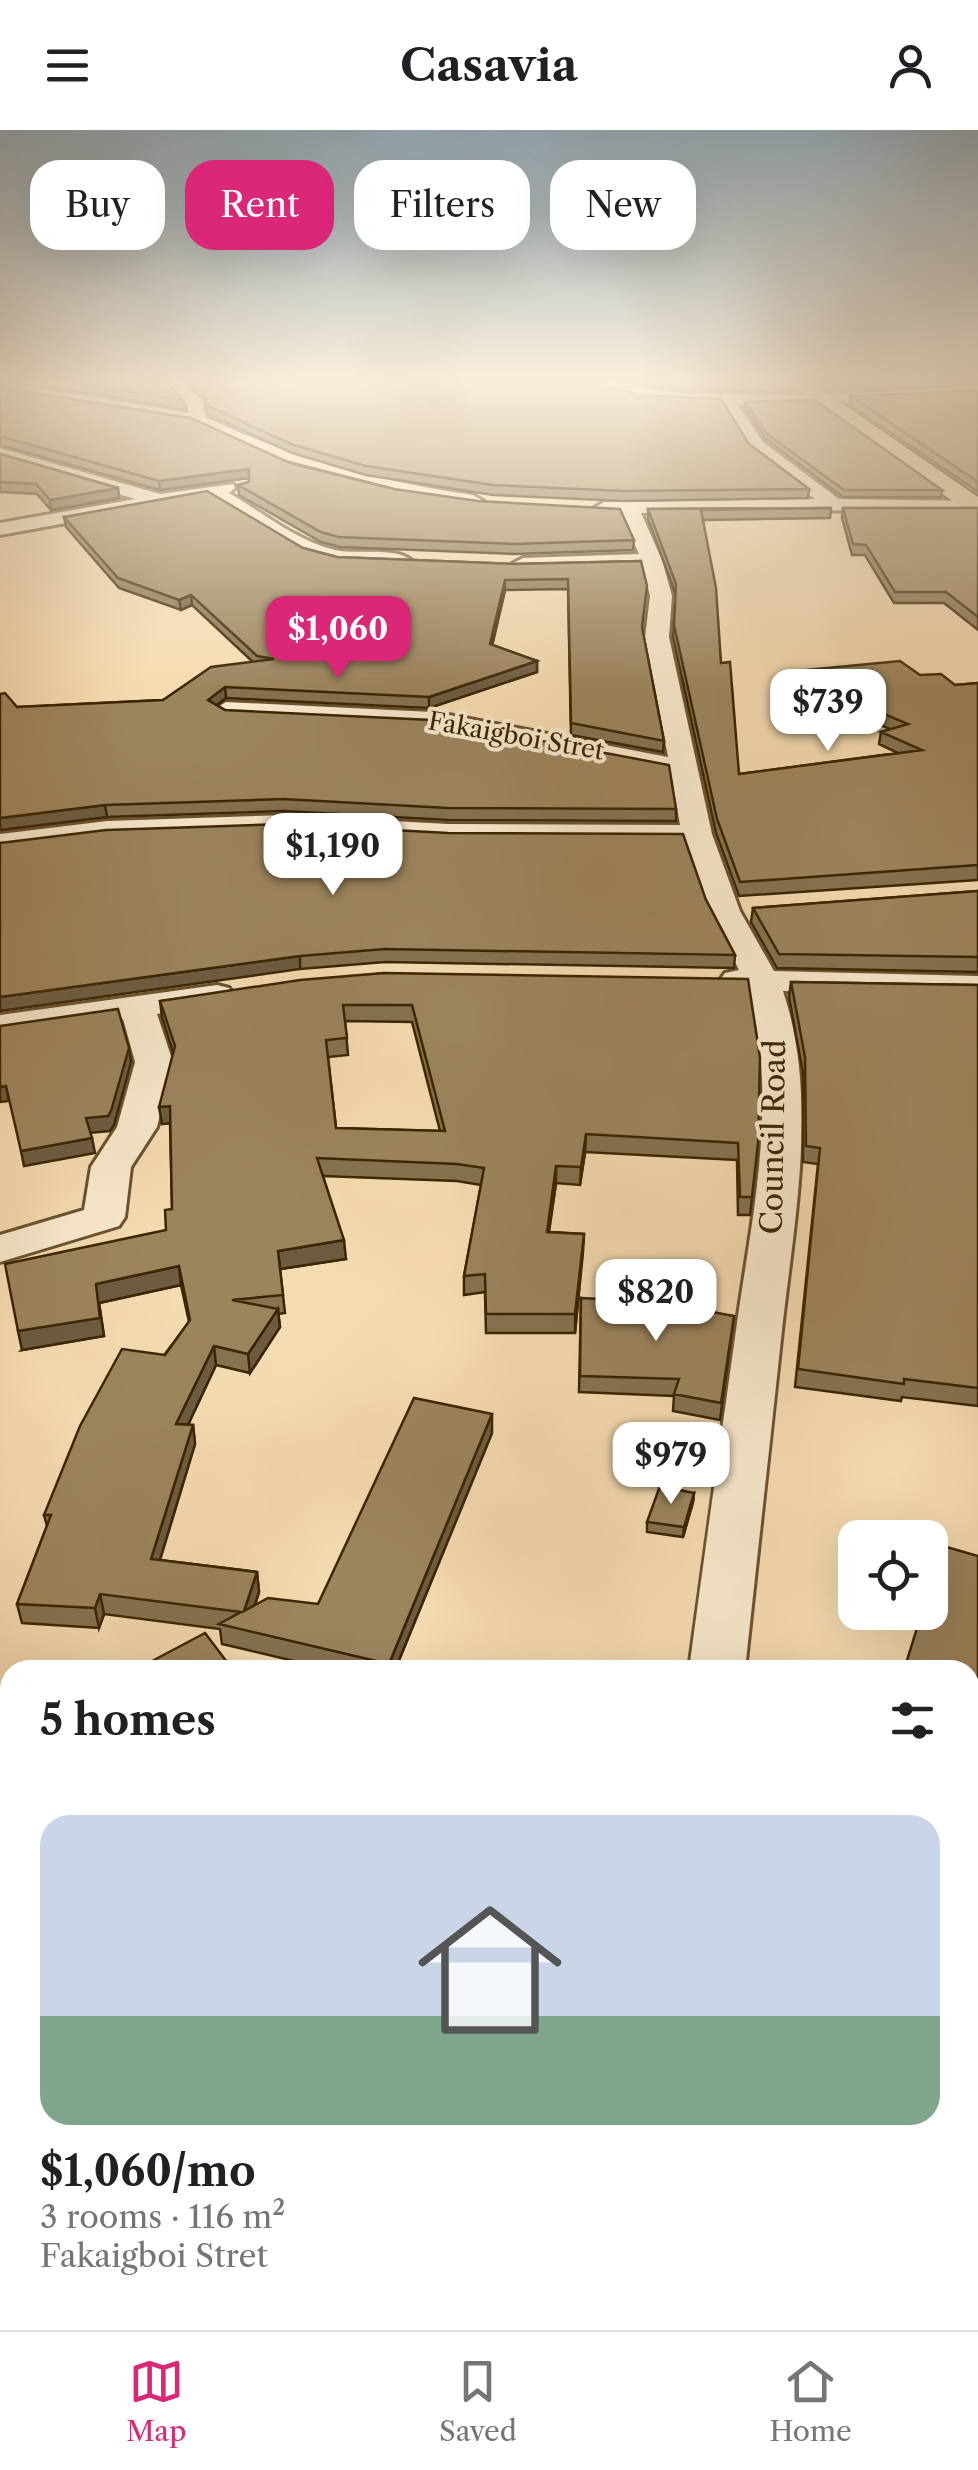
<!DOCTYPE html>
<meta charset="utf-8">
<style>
body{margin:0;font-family:"Libre Caslon Text",serif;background:#f2f2f2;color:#202124;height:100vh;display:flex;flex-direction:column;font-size:38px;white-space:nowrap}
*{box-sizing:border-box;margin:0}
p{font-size:32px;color:#757577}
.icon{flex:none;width:55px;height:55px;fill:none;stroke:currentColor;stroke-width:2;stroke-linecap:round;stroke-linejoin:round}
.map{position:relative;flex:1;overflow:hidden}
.panel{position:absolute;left:0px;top:1530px;width:980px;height:670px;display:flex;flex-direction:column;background:#fff;border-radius:30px 30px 0 0;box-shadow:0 10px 40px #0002}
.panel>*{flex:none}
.hud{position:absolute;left:30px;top:30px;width:920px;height:90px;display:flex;gap:20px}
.controls{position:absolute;left:838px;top:1390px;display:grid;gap:20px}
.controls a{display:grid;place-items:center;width:110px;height:110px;border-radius:20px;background:#fff;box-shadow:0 10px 40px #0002;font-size:50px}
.price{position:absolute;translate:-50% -85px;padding:0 22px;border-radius:20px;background:#fff;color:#222;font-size:32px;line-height:65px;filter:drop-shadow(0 2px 5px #0008)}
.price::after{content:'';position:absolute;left:50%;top:60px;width:30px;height:22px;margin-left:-15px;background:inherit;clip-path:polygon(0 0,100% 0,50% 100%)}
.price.current{background:#db2777;color:#fff}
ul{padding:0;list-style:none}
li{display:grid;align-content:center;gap:20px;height:530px;padding:0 40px}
li span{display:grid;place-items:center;height:310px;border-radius:30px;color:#555}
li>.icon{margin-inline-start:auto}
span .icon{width:180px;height:180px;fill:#fffc;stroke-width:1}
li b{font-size:42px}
h2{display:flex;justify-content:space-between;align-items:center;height:120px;padding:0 40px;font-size:42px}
.pill{padding:0 35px;border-radius:30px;background:#fff;box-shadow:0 10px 40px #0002;font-size:35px;line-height:90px}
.pill.current{background:#db2777;color:#fff}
header{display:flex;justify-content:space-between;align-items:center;height:130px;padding:0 40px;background:#fff;font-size:45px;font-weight:700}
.menu{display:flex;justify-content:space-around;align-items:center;height:140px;border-top:2px solid #e0e0e0;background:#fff;font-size:28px;color:#757577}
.menu a{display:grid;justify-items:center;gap:5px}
.menu .current{color:#db2777}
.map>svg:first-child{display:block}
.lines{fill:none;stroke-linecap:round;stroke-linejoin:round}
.minor-casing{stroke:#6a522e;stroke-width:6}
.primary-casing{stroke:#3b2502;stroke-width:5}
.minor{fill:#f8e8cc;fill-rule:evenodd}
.primary{fill:#f5dbb1;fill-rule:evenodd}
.wall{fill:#867250;stroke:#3b2502;stroke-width:2.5;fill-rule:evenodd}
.shaded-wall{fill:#6d5c41;stroke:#3b2502;stroke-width:2.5}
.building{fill:#9c845d;stroke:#3b2502;stroke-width:2.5;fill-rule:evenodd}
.labels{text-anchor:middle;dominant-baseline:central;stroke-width:8;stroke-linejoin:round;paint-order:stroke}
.far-street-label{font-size:25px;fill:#3b2502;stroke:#f8e8cc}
.street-label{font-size:30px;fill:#3b2502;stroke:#f8e8cc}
</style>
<header><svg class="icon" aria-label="menu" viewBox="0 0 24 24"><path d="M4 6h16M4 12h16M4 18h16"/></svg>Casavia<svg class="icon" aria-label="person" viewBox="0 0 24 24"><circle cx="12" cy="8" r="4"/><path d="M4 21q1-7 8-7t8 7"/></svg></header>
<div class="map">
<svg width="978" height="2200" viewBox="0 0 978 2200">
<rect width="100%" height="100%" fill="#f5dbb1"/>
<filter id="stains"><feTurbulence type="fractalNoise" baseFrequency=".002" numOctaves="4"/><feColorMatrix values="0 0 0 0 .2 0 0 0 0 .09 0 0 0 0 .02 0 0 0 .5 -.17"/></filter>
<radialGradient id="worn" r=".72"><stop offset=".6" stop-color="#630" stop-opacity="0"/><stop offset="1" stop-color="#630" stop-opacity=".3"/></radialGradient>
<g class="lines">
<defs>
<path id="minor" d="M 163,251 L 180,251 L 202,270 L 205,287 C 292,328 378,351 473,365 L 483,371 L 473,377 L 324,347 L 260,324 L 193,293 L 0,262 L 0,252 L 188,283 L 188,274 Z
M 593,251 C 625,251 658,263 692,264 C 788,267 882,263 978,256 L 978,266 L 738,275 L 763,312 L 839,369 L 978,371 L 978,383 L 871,380 L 641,383 L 662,430 L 672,466 L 669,507 L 712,704 L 740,781 L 774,841 L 978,846 L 978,866 L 783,861 C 819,968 794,1091 782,1200 C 770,1314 757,1427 745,1540 L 689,1540 C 704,1427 720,1314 736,1200 C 751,1091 780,968 748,861 L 725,857 L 720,850 L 725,843 L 739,840 L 708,781 L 685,713 L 448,712 L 284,703 L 107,709 L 0,722 L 0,704 L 107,691 L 284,685 L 448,694 L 680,695 L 671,644 L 433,598 L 226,588 L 213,580 L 226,572 L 433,582 L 668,627 L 645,507 L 650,466 L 643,437 L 523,440 L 512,434 L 523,428 L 639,424 L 621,384 L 604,384 L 594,378 L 604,372 L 815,369 L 751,320 L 722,274 C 683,273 624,277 593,251 Z
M 0,318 L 160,364 L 233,354 L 235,358 L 229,363 C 262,382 298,412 335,420 C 357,425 396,416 412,431 C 402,440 389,436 375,436 C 301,431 271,403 209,367 L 0,405 L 0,393 L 135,369 L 0,329 Z
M 217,855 L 229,858 L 234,865 L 229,872 L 157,884 L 173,932 L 157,997 L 131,1037 L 125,1087 L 119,1096 L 0,1132 L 0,1105 L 84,1080 L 91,1037 L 117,997 L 135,932 L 123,889 L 0,907 L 0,885 Z
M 612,2190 L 690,2190 L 690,2200 L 612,2200 Z"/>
<path id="primary" d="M 786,251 L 809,251 L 978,367 L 978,385 L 969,383 Z"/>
</defs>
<use href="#minor" class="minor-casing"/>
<use href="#primary" class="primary-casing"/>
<use href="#minor" class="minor"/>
<use href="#primary" class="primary"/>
</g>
<path class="wall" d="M 16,251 L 166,251 L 183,270 L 184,279 Z
M 184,251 L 599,251 L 749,314 L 809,359 L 808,368 L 624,371 L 493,365 L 366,345 L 292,323 L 208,284 L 204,267 Z
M 618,251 L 792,251 L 794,253 L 793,261 L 728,261 L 680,259 Z
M 814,251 L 978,251 L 978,253 L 829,260 Z
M 0,258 L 394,359 L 634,410 L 633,420 L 514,424 L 340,417 L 321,412 L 239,365 L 238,355 L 249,352 L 249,348 L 160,360 L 0,315 Z
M 978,261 L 978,362 L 850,275 L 851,266 Z
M 745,272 L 942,360 L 941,367 L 843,367 L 766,309 L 745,278 Z
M 0,324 L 118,358 L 119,368 L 51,380 L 37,364 L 0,362 Z
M 831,378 L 830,388 L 703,390 L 721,533 L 739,644 L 898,623 L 879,614 L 881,602 L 890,599 L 784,554 L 785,542 L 920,545 L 955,555 L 978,553 L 978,750 L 739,766 L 716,703 L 673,507 L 676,465 L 648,389 L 648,379 Z
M 843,378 L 978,378 L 978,500 L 944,473 L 894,473 L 865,425 L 852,425 L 842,388 Z
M 64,387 L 303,418 L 337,427 L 514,434 L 641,431 L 642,499 L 664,611 L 663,622 L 571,605 L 568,459 L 505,460 L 492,515 L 537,531 L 537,542 L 429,578 L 226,568 L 217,575 L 225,580 L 676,679 L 676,691 L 448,690 L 284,681 L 107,687 L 0,700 L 0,564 L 17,577 L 163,570 L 253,532 L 192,475 L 181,480 L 119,458 L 66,397 Z
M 0,713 L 706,770 L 735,825 L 734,838 L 385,832 L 300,839 Z
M 978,761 L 978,842 L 777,838 L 751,792 L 753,778 Z
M 384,843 L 758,1013 L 750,1085 L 738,1085 L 737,1030 L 585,1022 L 580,1055 L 556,1053 L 549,1102 L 584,1104 L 575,1203 L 486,1203 L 485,1162 L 464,1165 L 464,1146 L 481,1055 L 457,1051 L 323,1046 L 346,1129 L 280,1139 L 285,1183 L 278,1184 L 280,1197 L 250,1243 L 216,1235 L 188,1295 L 193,1295 L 195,1314 L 160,1430 L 257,1442 L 259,1462 L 255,1475 L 318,1474 L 492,1303 L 395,1540 L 332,1540 L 222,1514 L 220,1499 L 104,1484 L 99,1498 L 22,1493 L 17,1474 L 47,1396 L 44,1385 L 189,1192 L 181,1155 L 99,1173 L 104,1206 L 22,1220 L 166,1100 L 172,1079 L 170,993 L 162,994 L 173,922 L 162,887 L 160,871 ZM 345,891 L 412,892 L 440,1001 L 336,998 L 328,927 L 348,925 Z
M 791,852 L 978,855 L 978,1276 L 902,1267 L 901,1271 L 795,1257 L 818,1034 L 803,1032 L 803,943 L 789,867 Z
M 581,1168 L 734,1186 L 720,1290 L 673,1281 L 674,1266 L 579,1262 Z
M 694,1363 L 693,1372 L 683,1407 L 647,1402 L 647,1392 Z
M 978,1426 L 978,1596 L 970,1594 L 970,1540 Z
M 970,1709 L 978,1709 L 978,1834 L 970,1834 Z
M 970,2051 L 978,2052 L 978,2140 L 970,2140 Z"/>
<path class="shaded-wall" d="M 249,339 L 249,348 L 160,360 L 159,351 Z
M 118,358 L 119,368 L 51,380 L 50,370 Z
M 505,450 L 505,460 L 490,525 L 490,514 Z
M 191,465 L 192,475 L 181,480 L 179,470 Z
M 537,531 L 537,542 L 429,578 L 429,567 Z
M 225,557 L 226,568 L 209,581 L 208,570 Z
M 105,675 L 107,687 L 0,700 L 0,688 Z
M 300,826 L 300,839 L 0,881 L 0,867 Z
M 129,918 L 131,932 L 114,995 L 110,1001 L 89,1003 L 86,988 Z
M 6,956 L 9,971 L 0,972 L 0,957 Z
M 170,976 L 173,993 L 162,994 L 159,977 Z
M 586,1004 L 585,1022 L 580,1055 L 581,1037 Z
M 92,1008 L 95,1023 L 24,1036 L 21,1021 Z
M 556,1036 L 556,1053 L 546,1120 L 547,1102 Z
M 584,1104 L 583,1122 L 575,1203 L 575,1184 Z
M 344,1110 L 346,1129 L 280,1139 L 278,1121 Z
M 179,1136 L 181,1155 L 99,1173 L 104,1206 L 22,1220 L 18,1201 L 96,1154 Z
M 278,1179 L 280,1197 L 250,1243 L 248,1224 Z
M 214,1216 L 216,1235 L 179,1314 L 176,1294 Z
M 492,1284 L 492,1303 L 395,1540 L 389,1540 L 389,1534 Z
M 193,1295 L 195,1314 L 154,1449 L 151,1429 Z
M 694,1363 L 693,1372 L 683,1407 L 684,1397 Z
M 257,1442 L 259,1462 L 247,1500 L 244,1481 Z
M 100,1464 L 104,1484 L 99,1498 L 95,1478 Z
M 389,2190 L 397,2190 L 393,2200 L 386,2200 Z"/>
<path class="building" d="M 64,251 L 166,251 L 183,270 Z
M 194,251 L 599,251 L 604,254 L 637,265 L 721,269 L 749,314 L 809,359 L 624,361 L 493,355 L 366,336 L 291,314 L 208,276 L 204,259 Z
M 677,251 L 792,251 L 794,253 L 729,253 Z
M 0,258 L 191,288 L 290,333 L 394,359 L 478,371 L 620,379 L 634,410 L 514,414 L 339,407 L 321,402 L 238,355 L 249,352 L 249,339 L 159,351 L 0,306 Z
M 978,261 L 978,352 L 851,266 Z
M 815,270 L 942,360 L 844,360 L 766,303 L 745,272 Z
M 0,324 L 118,358 L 50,370 L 36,354 L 0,352 Z
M 207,361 L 303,418 L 337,427 L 514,434 L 641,431 L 647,456 L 642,497 L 664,611 L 571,593 L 568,449 L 505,450 L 490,514 L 537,531 L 429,567 L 225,557 L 208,570 L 225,580 L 432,590 L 669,635 L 676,679 L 448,678 L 283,669 L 105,675 L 0,688 L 0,564 L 5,563 L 17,577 L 163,570 L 211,537 L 274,529 L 257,526 L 191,465 L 179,470 L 118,448 L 64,387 Z
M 831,378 L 701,380 L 716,458 L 721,533 L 730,532 L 739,644 L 922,620 L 881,602 L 908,594 L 785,542 L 900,531 L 920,545 L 941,544 L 955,555 L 978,553 L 978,735 L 740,752 L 717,689 L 674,495 L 676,454 L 648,379 Z
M 843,378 L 978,378 L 978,487 L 946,462 L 895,462 L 866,415 L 853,414 Z
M 283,694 L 448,703 L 683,704 L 706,770 L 735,825 L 385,819 L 300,826 L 0,867 L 0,713 L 106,700 Z
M 978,761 L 978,827 L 779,824 L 753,778 Z
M 384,843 L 748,849 L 760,928 L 758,1013 L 752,1067 L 740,1067 L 738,1013 L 586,1004 L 581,1037 L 556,1036 L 547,1102 L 584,1104 L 575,1184 L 486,1184 L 485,1144 L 464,1146 L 484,1038 L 457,1034 L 317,1028 L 344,1110 L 278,1121 L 283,1165 L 232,1170 L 278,1179 L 248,1224 L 214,1216 L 176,1294 L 193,1295 L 151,1429 L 257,1442 L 244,1481 L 268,1468 L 318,1474 L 414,1268 L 492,1284 L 389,1534 L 219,1494 L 241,1482 L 100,1464 L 95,1478 L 17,1474 L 51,1385 L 44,1385 L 80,1296 L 122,1219 L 165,1225 L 190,1190 L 179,1136 L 96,1154 L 100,1188 L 18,1201 L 5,1134 L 166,1100 L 165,1080 L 172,1079 L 170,976 L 159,977 L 175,916 L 160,871 L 300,850 ZM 343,875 L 412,875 L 445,1001 L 336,998 L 326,910 L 347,908 Z
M 791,852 L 978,855 L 978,1258 L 904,1249 L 904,1254 L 798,1239 L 820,1018 L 806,1016 L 805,927 Z
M 118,879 L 129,918 L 111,981 L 108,986 L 86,988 L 92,1008 L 21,1021 L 6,956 L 0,957 L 0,896 Z
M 581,1168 L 658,1172 L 734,1186 L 721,1273 L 674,1264 L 679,1249 L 580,1246 Z
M 660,1356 L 694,1363 L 684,1397 L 647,1392 Z
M 943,1416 L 978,1426 L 978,1577 L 970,1574 L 970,1540 L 904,1540 L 922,1482 L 930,1482 L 930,1456 Z
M 205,1503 L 233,1540 L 137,1539 Z
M 970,1709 L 978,1709 L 978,1815 L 970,1815 Z
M 970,2051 L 978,2052 L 978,2125 L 970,2124 Z
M 272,2190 L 389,2190 L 386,2200 L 268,2200 Z"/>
<linearGradient id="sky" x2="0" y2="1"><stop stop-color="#94abba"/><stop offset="0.45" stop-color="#faefdc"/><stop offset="1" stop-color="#faefdc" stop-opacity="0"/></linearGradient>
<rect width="978" height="559" fill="url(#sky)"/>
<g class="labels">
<g class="far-street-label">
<text transform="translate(516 606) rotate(10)">Fakaigboi Stret</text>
</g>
<g class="street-label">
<text transform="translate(773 1007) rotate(-89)">Council Road</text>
</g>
</g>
<rect width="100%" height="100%" filter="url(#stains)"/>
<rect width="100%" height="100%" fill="url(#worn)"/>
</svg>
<div class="controls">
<a><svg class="icon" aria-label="locate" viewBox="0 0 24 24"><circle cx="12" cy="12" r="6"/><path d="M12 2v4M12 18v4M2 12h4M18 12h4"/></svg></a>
</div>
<b class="price current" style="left:338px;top:551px">$1,060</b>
<b class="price" style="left:828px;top:624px">$739</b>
<b class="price" style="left:333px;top:768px">$1,190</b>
<b class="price" style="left:656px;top:1214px">$820</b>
<b class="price" style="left:671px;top:1377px">$979</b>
<div class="hud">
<a class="pill">Buy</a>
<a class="pill current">Rent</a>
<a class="pill">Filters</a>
<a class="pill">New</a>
</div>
<section class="panel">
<h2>5 homes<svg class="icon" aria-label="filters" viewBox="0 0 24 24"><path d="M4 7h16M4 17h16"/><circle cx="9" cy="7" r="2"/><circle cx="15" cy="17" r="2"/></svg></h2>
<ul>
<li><span style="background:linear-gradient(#c9d6e8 65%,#7fa58c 0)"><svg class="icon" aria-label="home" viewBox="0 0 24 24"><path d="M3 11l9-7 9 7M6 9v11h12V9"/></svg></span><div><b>$1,060/mo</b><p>3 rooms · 116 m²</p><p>Fakaigboi Stret</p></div></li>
</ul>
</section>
</div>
<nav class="menu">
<a class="current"><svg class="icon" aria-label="map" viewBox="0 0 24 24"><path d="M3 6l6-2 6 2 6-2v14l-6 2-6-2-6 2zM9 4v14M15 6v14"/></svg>Map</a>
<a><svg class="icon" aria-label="saved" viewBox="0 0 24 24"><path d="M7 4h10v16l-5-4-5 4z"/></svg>Saved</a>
<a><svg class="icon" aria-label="home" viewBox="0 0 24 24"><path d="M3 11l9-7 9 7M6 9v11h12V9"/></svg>Home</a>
</nav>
